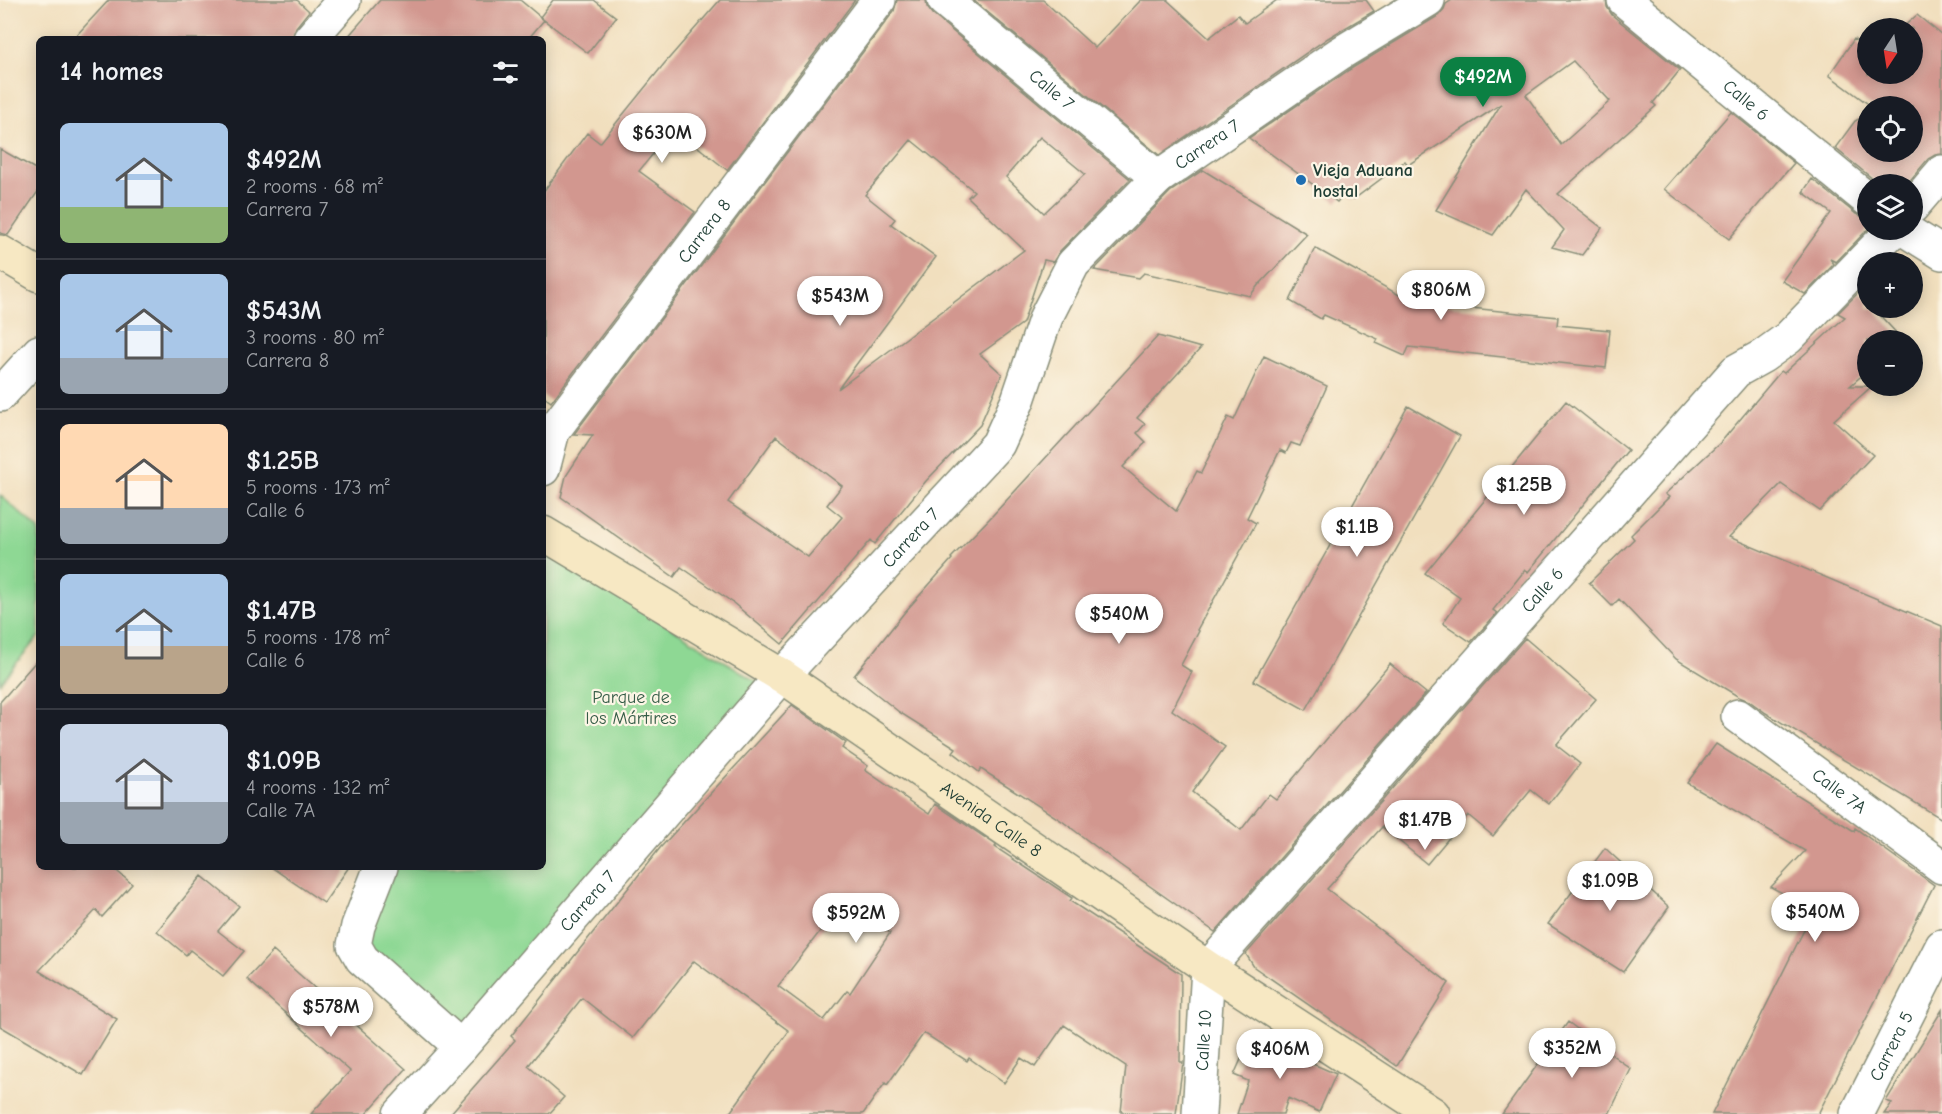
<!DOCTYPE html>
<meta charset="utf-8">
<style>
body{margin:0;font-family:"Comic Neue",sans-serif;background:#20242c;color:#f1f3f6;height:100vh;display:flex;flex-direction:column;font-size:22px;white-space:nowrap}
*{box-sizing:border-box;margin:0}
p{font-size:20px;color:#9ea1a6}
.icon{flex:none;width:33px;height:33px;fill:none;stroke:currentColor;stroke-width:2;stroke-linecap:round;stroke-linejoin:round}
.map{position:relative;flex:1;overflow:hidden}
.details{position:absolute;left:36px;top:36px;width:510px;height:834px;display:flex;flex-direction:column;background:#171b24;border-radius:9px;box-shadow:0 3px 15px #0003}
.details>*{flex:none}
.needle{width:39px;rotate:192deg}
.controls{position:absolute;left:1857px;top:18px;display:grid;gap:12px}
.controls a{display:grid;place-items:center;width:66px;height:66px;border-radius:50%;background:#171b24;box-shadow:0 3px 15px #0003;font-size:30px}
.price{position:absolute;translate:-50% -51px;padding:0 14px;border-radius:21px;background:#fff;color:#222;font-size:20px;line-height:39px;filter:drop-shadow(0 2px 3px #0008)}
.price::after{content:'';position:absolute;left:50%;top:36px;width:18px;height:14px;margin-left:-9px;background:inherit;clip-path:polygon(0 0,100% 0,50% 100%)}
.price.current{background:#0b8043;color:#fff}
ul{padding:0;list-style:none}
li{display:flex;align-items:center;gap:18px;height:150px;padding:0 24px}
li+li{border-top:2px solid #363941}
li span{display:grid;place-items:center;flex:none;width:168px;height:120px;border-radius:9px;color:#555}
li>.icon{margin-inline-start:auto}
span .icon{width:72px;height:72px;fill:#fffc;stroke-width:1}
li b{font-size:26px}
h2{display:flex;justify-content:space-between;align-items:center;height:72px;padding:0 24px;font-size:26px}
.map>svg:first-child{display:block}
.green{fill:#8ed894;stroke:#568a64;stroke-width:1.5}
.building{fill:#d2978f;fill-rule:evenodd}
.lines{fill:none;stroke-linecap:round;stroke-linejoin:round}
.minor-casing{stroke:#888e79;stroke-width:36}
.tertiary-casing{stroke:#888e79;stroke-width:36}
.secondary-casing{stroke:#888e79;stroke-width:36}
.minor{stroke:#fff;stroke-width:33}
.tertiary{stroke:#fff;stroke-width:33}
.secondary{stroke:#f7e8c3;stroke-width:33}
.poi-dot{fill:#1f6fb2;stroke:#fcf5e5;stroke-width:2}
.labels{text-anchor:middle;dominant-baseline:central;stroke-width:4.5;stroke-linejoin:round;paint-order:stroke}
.street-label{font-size:18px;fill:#1f3d34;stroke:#fcf5e5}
.poi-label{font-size:18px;font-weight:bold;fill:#1f3d34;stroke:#fcf5e5;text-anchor:start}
.park-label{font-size:18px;fill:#355c47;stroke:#fcf5e5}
</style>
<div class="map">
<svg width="1942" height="1114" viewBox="0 0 1942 1114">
<rect width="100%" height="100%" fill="#fcf5e5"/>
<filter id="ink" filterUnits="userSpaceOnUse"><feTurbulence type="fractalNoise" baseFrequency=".0167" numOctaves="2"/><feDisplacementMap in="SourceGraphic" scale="12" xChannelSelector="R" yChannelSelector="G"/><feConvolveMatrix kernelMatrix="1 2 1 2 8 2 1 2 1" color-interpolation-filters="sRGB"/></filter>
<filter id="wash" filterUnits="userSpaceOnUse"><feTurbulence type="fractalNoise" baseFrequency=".008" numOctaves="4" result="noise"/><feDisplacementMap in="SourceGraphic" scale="24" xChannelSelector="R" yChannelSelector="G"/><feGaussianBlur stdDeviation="1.35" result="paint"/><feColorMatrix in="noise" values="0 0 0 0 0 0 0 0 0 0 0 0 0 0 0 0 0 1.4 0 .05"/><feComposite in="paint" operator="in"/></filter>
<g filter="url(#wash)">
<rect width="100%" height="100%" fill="#f1dfbe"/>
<path class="green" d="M 0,495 L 39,530 L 39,636 L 0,683 Z
M 547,549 L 772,691 L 467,1030 L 361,945 L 396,867 L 543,867 L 543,558 Z"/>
<g id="blocks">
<path class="building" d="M 109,0 L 297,0 L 309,11 L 296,27 L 292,39 L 73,39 Z
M 380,0 L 520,0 L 544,20 L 528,39 L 346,39 Z
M 553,0 L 594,0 L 616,17 L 588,53 L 540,17 Z
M 720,0 L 855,0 L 727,170 L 674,128 L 639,171 L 695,212 L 551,402 L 543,396 L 543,192 L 587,133 L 600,143 L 664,64 Z
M 897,0 L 926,0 L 927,7 L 932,14 L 1130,179 L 1060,251 L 1053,262 L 1044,260 L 1023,323 L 980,354 L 1002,374 L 980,425 L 926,481 L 875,544 L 871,540 L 782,644 L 732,602 L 681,567 L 674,577 L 561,497 L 566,476 L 593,435 L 574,434 L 894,11 ZM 1040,137 L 1085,174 L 1044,213 L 1006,177 ZM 911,140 L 974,191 L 968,197 L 1024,250 L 838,389 L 936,257 L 891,224 L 895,219 L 865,195 ZM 776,436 L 842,486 L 827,505 L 842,517 L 808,557 L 728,502 Z
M 973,0 L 1043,0 L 1095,48 L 1141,0 L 1167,0 L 1209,38 L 1238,15 L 1245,23 L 1277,0 L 1366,0 L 1374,11 L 1328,38 L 1159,155 Z
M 1452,0 L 1606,0 L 1607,7 L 1612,15 L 1680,70 L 1653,103 L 1656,106 L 1558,194 L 1602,228 L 1582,255 L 1552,247 L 1564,230 L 1526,189 L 1493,235 L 1436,210 L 1501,104 L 1408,165 L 1405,161 L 1354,199 L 1345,193 L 1337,202 L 1249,138 L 1349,70 L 1438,16 L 1444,9 L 1446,4 ZM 1573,61 L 1610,101 L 1561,145 L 1526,95 Z
M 1917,15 L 1942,35 L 1942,154 L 1935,155 L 1928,159 L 1907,184 L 1879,184 L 1835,148 L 1855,121 L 1868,114 L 1868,152 L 1912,152 L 1912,106 L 1871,106 L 1829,75 L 1854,39 L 1868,51 L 1868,74 L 1912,74 L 1912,28 L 1902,28 Z
M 1731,112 L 1794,163 L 1729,239 L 1664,189 Z
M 0,149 L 39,171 L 39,190 L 8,235 L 0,233 Z
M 1203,170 L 1307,234 L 1260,284 L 1259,284 L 1250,296 L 1144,273 L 1139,278 L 1094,270 L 1170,192 Z
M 1812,179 L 1856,214 L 1868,218 L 1868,229 L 1836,262 L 1830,259 L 1834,264 L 1805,294 L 1782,281 L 1831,213 L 1803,192 Z
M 1315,248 L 1399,295 L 1400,292 L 1424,303 L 1558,317 L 1557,325 L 1610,330 L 1606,368 L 1409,347 L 1405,356 L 1376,343 L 1378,339 L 1324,315 L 1321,319 L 1290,301 Z
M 1859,292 L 1868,301 L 1868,308 L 1873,308 L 1903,340 L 1868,340 L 1868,370 L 1850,386 L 1872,386 L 1834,420 L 1873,455 L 1820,511 L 1781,484 L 1729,537 L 1942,626 L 1942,819 L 1766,713 L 1749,701 L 1739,697 L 1676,659 L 1619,599 L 1612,606 L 1589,583 L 1634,539 L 1631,535 L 1669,497 L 1665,494 L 1721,442 L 1781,371 L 1784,373 L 1845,317 L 1838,313 Z
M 1158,336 L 1201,348 L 1137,418 L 1145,424 L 1137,433 L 1146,442 L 1123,467 L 1176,511 L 1197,471 L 1201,473 L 1228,417 L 1234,420 L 1264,356 L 1327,386 L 1300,446 L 1291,443 L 1286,453 L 1280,450 L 1247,518 L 1256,523 L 1197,630 L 1199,631 L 1181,665 L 1192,672 L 1172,710 L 1225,747 L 1192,792 L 1241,830 L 1269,794 L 1276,799 L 1390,664 L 1426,693 L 1215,932 L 1120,865 L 1062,821 L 981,769 L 979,772 L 953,752 L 956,748 L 899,712 L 854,676 L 904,613 L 952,559 L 951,558 L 993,515 Z
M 1566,401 L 1628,450 L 1528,572 L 1525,570 L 1493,610 L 1497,613 L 1471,642 L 1443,623 L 1460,598 L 1425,573 Z
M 1408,406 L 1460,436 L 1306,710 L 1254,681 Z
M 1525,638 L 1596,699 L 1556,745 L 1580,764 L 1549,804 L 1531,790 L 1493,836 L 1468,815 L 1427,864 L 1382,827 L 1327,889 L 1449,983 L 1397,1066 L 1254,967 L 1246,954 Z
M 39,658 L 39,867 L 112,867 L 132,884 L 102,917 L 96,910 L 39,971 L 117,1019 L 83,1075 L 0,1026 L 0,702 Z
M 792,705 L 846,743 L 842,748 L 868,766 L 865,770 L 929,814 L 935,804 L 996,845 L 995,847 L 1072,898 L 1070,901 L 1181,974 L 1180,1062 L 1183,1062 L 1176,1114 L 1139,1114 L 1121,1112 L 1126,1066 L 1064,1025 L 1035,1067 L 1021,1058 L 1004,1083 L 969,1058 L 967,1061 L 924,1033 L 887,1085 L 885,1083 L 863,1114 L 729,1114 L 789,1031 L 694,961 L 633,1038 L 582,998 L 528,1066 L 564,1097 L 549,1114 L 450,1114 L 515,1040 L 511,1036 L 660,848 ZM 844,900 L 890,933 L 850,993 L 847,991 L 824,1020 L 778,986 Z
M 1716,744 L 1854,831 L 1855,828 L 1934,885 L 1818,1114 L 1712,1114 L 1814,910 L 1771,887 L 1805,851 L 1687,783 Z
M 1605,848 L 1669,907 L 1623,972 L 1548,924 Z
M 271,867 L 349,867 L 324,903 Z
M 202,876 L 239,906 L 218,931 L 244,951 L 223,976 L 190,950 L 186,955 L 157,931 Z
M 273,951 L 406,1069 L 366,1114 L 311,1114 L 350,1071 L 247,979 Z
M 1942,1010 L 1942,1114 L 1884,1114 L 1892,1103 L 1886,1101 Z
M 1568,1022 L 1631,1069 L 1609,1114 L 1502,1114 Z
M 1251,1037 L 1336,1074 L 1319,1112 L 1288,1098 L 1283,1114 L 1237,1114 L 1248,1081 L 1234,1075 Z"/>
</g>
</g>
<g filter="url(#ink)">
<use href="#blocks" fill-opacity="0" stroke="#888e79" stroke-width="1.5"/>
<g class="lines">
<defs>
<g id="minor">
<path id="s1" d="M 944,0 L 1158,178"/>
<path id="s2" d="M 1624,0 L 1868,200"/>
<path d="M 310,39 L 344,0"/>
<path d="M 1912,207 L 1942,172"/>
<path d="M 1905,230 L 1942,253"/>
<path d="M 0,395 L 39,352"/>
<path id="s3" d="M 543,469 L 553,431 L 879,0"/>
<path id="s4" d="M 1738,716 L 1942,867"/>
<path d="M 381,867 L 358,926 L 354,945 L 362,959 L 461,1047"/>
<path id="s5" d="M 1199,1114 L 1208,968 L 1736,371 L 1763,356 L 1788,338 L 1893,230"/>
<path id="s6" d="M 1857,1114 L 1942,946"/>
</g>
<g id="tertiary">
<path id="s7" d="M 400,1114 L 461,1047 L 782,676 L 998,444 L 1018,400 L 1046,317 L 1073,264 L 1158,178 L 1339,54 L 1428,0"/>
</g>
<g id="secondary">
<path d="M 0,252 L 39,275"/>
<path id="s8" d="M 543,533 L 782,676 L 1208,968 L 1433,1114"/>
</g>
</defs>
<use href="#minor" class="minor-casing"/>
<use href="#tertiary" class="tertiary-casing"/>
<use href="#secondary" class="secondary-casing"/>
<use href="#minor" class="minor"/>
<use href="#tertiary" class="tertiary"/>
<use href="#secondary" class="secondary"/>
</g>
</g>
<circle class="poi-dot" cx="1301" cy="180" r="6"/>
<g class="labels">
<g class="street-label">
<text stroke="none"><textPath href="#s1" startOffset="140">Calle 7</textPath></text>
<text stroke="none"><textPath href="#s2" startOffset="158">Calle 6</textPath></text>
<text stroke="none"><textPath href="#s7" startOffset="1274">Carrera 7</textPath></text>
<text stroke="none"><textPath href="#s3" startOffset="290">Carrera 8</textPath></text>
<text stroke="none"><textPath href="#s7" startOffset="770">Carrera 7</textPath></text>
<text stroke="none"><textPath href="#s5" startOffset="651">Calle 6</textPath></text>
<text stroke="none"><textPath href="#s4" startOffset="126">Calle 7A</textPath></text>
<text stroke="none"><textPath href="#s8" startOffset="532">Avenida Calle 8</textPath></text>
<text stroke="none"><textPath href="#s7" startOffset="284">Carrera 7</textPath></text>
<text stroke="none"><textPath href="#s5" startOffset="74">Calle 10</textPath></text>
<text stroke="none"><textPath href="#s6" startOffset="76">Carrera 5</textPath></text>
</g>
<g class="poi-label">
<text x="1313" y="170">Vieja Aduana<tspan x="1313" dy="21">hostal</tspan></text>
</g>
<g class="park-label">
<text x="631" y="697">Parque de<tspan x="631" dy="21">los Mártires</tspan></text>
</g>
</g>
</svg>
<div class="controls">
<a><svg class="needle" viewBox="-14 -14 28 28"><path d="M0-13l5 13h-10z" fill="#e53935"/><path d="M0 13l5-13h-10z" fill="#9ea1a6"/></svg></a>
<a><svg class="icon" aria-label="locate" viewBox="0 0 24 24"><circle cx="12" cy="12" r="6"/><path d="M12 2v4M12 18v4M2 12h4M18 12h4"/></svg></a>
<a><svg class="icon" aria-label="layers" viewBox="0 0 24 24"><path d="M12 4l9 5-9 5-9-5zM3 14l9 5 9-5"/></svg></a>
<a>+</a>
<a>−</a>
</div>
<b class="price current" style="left:1483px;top:108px">$492M</b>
<b class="price" style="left:662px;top:164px">$630M</b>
<b class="price" style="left:1441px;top:321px">$806M</b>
<b class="price" style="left:840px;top:327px">$543M</b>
<b class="price" style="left:1524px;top:516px">$1.25B</b>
<b class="price" style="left:1357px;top:558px">$1.1B</b>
<b class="price" style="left:1119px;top:645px">$540M</b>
<b class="price" style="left:1425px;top:851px">$1.47B</b>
<b class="price" style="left:1610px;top:912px">$1.09B</b>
<b class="price" style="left:1815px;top:943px">$540M</b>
<b class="price" style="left:856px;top:944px">$592M</b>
<b class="price" style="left:331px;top:1038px">$578M</b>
<b class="price" style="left:1572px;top:1079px">$352M</b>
<b class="price" style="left:1280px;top:1080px">$406M</b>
<section class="details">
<h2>14 homes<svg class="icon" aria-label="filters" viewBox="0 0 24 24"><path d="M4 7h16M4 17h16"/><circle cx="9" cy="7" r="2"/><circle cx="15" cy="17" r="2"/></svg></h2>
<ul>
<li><span style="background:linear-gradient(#a9c7e8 70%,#8fb573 0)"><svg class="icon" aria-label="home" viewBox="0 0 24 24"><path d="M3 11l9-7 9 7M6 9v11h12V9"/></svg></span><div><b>$492M</b><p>2 rooms · 68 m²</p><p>Carrera 7</p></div></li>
<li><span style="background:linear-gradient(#a9c7e8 70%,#9aa5b1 0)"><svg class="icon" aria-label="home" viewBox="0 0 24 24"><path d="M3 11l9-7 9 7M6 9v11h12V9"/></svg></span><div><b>$543M</b><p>3 rooms · 80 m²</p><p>Carrera 8</p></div></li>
<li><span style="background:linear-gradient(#ffd9b3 70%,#9aa5b1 0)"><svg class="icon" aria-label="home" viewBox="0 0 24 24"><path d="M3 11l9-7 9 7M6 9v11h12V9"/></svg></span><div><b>$1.25B</b><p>5 rooms · 173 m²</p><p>Calle 6</p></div></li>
<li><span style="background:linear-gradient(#a9c7e8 60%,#b9a48a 0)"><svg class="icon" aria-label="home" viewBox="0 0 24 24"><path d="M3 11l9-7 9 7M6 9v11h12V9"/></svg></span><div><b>$1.47B</b><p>5 rooms · 178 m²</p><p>Calle 6</p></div></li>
<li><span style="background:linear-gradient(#c9d6e8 65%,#9aa5b1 0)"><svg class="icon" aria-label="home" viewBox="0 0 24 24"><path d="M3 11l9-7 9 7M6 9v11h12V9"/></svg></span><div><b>$1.09B</b><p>4 rooms · 132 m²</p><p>Calle 7A</p></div></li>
</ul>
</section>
</div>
